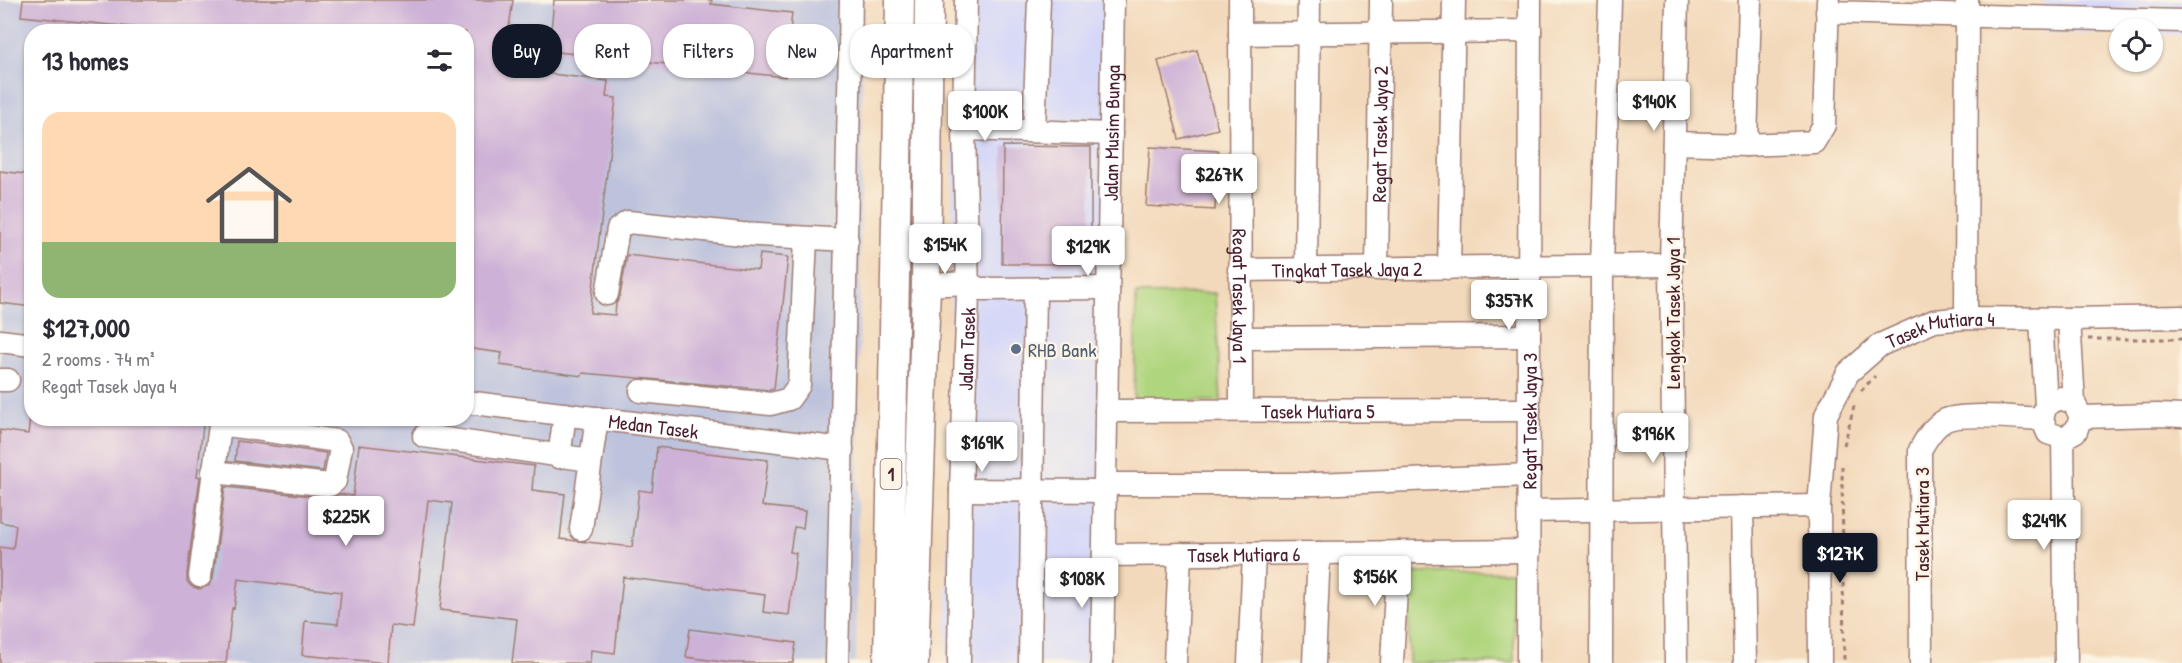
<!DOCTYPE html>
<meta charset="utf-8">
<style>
body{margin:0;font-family:"Patrick Hand",sans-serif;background:#f7f7f7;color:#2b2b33;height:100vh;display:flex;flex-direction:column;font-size:22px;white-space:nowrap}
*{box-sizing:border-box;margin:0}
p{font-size:20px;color:#7c7c81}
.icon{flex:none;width:33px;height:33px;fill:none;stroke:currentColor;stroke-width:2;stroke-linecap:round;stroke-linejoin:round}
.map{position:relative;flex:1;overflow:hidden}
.side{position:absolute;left:24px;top:24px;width:450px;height:402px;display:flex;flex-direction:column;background:#fff;border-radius:24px;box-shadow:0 2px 4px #0004}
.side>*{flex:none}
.guide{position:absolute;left:492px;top:24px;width:570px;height:54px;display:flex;gap:12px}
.controls{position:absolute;left:2109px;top:18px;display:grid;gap:12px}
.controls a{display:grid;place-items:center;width:54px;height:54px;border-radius:50%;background:#fff;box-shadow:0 2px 4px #0004;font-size:30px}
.price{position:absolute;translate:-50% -51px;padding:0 14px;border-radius:6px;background:#fff;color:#222;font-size:20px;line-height:39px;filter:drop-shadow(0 2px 3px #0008)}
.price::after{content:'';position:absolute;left:50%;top:36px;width:18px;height:14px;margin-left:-9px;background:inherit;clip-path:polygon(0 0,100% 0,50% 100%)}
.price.selected{background:#111827;color:#fff}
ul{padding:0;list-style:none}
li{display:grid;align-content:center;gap:12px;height:318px;padding:0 18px}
li span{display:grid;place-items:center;height:186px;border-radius:18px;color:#555}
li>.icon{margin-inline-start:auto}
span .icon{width:108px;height:108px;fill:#fffc;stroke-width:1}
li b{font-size:26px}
h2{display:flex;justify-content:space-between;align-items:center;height:72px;padding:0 18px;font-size:26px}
.pill{padding:0 21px;border-radius:24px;background:#fff;box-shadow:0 2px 4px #0004;font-size:21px;line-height:54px}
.pill.selected{background:#111827;color:#fff}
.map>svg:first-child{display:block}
.built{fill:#d6d8f8}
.industrial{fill:#bec3dd;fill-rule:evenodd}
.green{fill:#b0d57f;stroke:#7d7a55;stroke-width:1.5}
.building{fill:#ceb1d7}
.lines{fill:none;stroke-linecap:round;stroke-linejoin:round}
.minor-casing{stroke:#9e7c73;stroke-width:25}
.major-casing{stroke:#9e7c73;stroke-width:31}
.path{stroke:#9e7c73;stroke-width:3;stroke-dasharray:4.5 4.5;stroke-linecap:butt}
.minor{stroke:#fff;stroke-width:22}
.major{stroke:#fff;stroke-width:28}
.service-dot{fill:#5c6f8a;stroke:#fcf5e5;stroke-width:2}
.labels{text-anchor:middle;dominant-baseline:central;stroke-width:5;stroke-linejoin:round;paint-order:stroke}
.shield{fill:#fcf5e5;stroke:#7f5f63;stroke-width:1.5}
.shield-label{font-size:18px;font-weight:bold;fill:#4a1f2b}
.street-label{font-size:20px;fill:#4a1f2b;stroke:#fcf5e5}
.service-label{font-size:20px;fill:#4e5e75;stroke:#fcf5e5;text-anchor:start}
</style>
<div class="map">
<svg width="2182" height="663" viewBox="0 0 2182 663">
<rect width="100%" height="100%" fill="#fcf5e5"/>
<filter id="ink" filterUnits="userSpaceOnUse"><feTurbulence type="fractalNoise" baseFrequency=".0167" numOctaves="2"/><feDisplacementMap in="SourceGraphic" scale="12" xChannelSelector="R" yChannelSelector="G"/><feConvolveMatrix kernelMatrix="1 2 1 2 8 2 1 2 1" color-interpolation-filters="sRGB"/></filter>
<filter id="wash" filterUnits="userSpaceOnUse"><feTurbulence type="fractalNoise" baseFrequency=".008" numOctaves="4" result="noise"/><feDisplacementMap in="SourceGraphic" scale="24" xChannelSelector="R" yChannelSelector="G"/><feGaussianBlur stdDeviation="1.35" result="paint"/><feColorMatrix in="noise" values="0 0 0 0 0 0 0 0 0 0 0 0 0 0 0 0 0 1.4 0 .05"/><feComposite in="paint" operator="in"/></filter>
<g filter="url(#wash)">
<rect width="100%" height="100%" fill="#f3d9bb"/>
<path class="built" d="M 955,0 L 1121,0 L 1110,663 L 946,663 Z
M 2044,0 L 2182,0 L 2182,35 L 2153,35 L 2152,28 L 2120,28 L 2119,34 L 2043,34 Z"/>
<path class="industrial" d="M 0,0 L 863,0 L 856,663 L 0,663 ZM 32,32 L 466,32 L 466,418 L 32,418 Z"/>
<path class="green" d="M 1215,293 L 1221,401 L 1134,402 L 1136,294 Z
M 1513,572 L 1514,663 L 1409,663 L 1408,573 Z"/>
<g id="blocks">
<path class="building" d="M 23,0 L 513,0 L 503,68 L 608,81 L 606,97 L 616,98 L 590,313 L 615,315 L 616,304 L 620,296 L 627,255 L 758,270 L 760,254 L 788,257 L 774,389 L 770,390 L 583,373 L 582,376 L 500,365 L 502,353 L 466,348 L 466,32 L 181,32 L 21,16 Z
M 554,0 L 712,0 L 711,4 L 792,13 L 785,77 L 549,51 Z
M 1197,50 L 1218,129 L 1179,139 L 1158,61 Z
M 1003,146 L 1091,147 L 1091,264 L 1002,264 Z
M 1150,147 L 1218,151 L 1215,210 L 1146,206 Z
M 0,171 L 32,175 L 32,307 L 0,303 Z
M 30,418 L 204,418 L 197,476 L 200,477 L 187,574 L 187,581 L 191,586 L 199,589 L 210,585 L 213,578 L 225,487 L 329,498 L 340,494 L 353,496 L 359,445 L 534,466 L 532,490 L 565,494 L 560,539 L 632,547 L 639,490 L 652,492 L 657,447 L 768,460 L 762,506 L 805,511 L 803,528 L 794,527 L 790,552 L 796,553 L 789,615 L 763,612 L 765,595 L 623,577 L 615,653 L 591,650 L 590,663 L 512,663 L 517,619 L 440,610 L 452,503 L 428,500 L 413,628 L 391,625 L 388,663 L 302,655 L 305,621 L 338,624 L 341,592 L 238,579 L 234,609 L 232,608 L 226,663 L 0,663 L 0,547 L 13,549 L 16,525 L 0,522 L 0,430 L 28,434 Z
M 237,441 L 326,453 L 323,471 L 235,461 Z
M 690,629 L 796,643 L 793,663 L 731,663 L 686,657 Z"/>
</g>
</g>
<g filter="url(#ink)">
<use href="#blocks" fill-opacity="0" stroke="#9e7c73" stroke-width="1.5"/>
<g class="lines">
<defs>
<g id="minor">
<path id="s1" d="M 1240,0 L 1241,410"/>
<path d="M 1827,12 L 2182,21"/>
<path d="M 1240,34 L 1530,31"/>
<path d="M 964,129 L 1111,134"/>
<path d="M 1034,131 L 1039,0"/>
<path d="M 1674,143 L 1746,145 L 1814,142 L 1824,125 L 1828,0"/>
<path d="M 1746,145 L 1750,0"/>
<path d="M 1449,268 L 1454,0"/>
<path d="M 1306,269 L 1309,0"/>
<path id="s2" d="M 1377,269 L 1381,0"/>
<path id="s3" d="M 1239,270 L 1671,265"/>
<path d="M 926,285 L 968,283 L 979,289 L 1108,288"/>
<path d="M 607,294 L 618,229 L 628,222 L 742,234 L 847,240"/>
<path d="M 1966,318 L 1967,1"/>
<path d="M 2041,319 L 2046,405"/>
<path d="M 2069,319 L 2074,403 L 2081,417 L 2076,431 L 2063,438 L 2048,433 L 2042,419 L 2046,405 L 2060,398 L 2074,403"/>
<path d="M 1240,338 L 1529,336"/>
<path d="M 0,341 L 32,345"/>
<path d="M 0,380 L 8,380"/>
<path d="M 641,391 L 771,404 L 789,399 L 799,385 L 806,239"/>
<path id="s4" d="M 466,402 L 842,449"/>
<path id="s5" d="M 1106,411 L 1529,410"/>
<path d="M 2081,417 L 2158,415 L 2182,416"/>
<path d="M 424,436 L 590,460"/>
<path d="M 2063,438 L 2066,663"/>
<path d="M 559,457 L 565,414"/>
<path d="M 213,472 L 330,485 L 335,481 L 341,448 L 337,441 L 220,424"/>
<path d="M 1105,484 L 1316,484 L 1529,475"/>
<path d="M 961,490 L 1105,491"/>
<path d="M 1742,507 L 1745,663"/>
<path d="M 1529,511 L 1819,506"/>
<path d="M 581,529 L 597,418"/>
<path id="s6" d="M 1104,555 L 1529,551"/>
<path d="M 200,576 L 221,418"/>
<path d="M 837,663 L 851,0"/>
<path id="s7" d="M 959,663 L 961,490 L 968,294 L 964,129 L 966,0"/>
<path d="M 1030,663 L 1035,289"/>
<path id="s8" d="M 1102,663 L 1113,0"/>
<path d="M 1175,663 L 1180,554"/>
<path d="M 1249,663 L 1254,554"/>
<path d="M 1314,663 L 1319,553"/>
<path d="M 1392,663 L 1398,552"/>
<path id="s9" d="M 1528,663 L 1530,0"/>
<path d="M 1601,663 L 1602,266 L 1610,0"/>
<path d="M 1676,663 L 1671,265 L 1677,0"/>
<path id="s10" d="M 1820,663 L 1819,506 L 1826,415 L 1848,373 L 1880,345 L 1934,321 L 1966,318 L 2069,319 L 2182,317"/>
<path d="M 1921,663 L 1920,450 C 1926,439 1933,427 1944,421 C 1958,412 2022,418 2042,419"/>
</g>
<path id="major" d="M 888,663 L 900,0
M 914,663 L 926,285 L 929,0"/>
</defs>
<use href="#minor" class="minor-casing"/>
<use href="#major" class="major-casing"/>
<path class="path" d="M 2088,339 L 2182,339
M 1861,391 L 1875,376
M 1844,445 L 1855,402
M 1842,466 L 1844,663"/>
<use href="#minor" class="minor"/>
<use href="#major" class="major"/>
</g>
</g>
<circle class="service-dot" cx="1016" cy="349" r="6"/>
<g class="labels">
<rect class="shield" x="880.5" y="459" width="21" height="30" rx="4.5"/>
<g class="shield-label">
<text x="891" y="474">1</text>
</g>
<g class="street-label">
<text stroke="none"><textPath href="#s8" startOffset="530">Jalan Musim Bunga</textPath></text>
<text stroke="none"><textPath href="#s2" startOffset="135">Regat Tasek Jaya 2</textPath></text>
<text stroke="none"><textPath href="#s3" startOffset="108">Tingkat Tasek Jaya 2</textPath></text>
<text stroke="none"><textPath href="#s1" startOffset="296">Regat Tasek Jaya 1</textPath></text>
<text transform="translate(1672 313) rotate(-90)">Lengkok Tasek Jaya 1</text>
<text stroke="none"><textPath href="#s10" startOffset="402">Tasek Mutiara 4</textPath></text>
<text stroke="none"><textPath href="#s7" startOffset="314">Jalan Tasek</textPath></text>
<text stroke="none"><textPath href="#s5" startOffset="212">Tasek Mutiara 5</textPath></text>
<text stroke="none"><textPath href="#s9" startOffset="242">Regat Tasek Jaya 3</textPath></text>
<text stroke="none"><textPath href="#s4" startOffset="189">Medan Tasek</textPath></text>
<text transform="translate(1921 524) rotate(-90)">Tasek Mutiara 3</text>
<text stroke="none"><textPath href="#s6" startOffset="140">Tasek Mutiara 6</textPath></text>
</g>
<g class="service-label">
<text x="1028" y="349">RHB Bank</text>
</g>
</g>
</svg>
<div class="controls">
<a><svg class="icon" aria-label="locate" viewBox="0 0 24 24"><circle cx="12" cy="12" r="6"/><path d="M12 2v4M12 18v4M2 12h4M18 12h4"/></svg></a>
</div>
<b class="price" style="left:1654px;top:132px">$140K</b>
<b class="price" style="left:985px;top:142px">$100K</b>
<b class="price" style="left:1219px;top:205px">$267K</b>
<b class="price" style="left:945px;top:275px">$154K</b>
<b class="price" style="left:1088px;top:277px">$129K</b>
<b class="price" style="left:1509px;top:331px">$357K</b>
<b class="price" style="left:1653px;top:464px">$196K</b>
<b class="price" style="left:982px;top:473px">$169K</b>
<b class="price" style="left:346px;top:547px">$225K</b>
<b class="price" style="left:2044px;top:551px">$249K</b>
<b class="price selected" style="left:1840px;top:584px">$127K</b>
<b class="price" style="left:1375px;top:607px">$156K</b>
<b class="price" style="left:1082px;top:609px">$108K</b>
<div class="guide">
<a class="pill selected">Buy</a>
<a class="pill">Rent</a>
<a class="pill">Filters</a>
<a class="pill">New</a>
<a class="pill">Apartment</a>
</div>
<section class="side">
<h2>13 homes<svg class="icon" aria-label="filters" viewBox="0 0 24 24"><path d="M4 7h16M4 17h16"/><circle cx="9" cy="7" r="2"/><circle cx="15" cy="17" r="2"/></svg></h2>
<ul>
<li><span style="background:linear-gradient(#ffd9b3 70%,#8fb573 0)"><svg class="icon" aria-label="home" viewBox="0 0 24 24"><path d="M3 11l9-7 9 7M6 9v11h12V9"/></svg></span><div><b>$127,000</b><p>2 rooms · 74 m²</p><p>Regat Tasek Jaya 4</p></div></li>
</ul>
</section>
</div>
